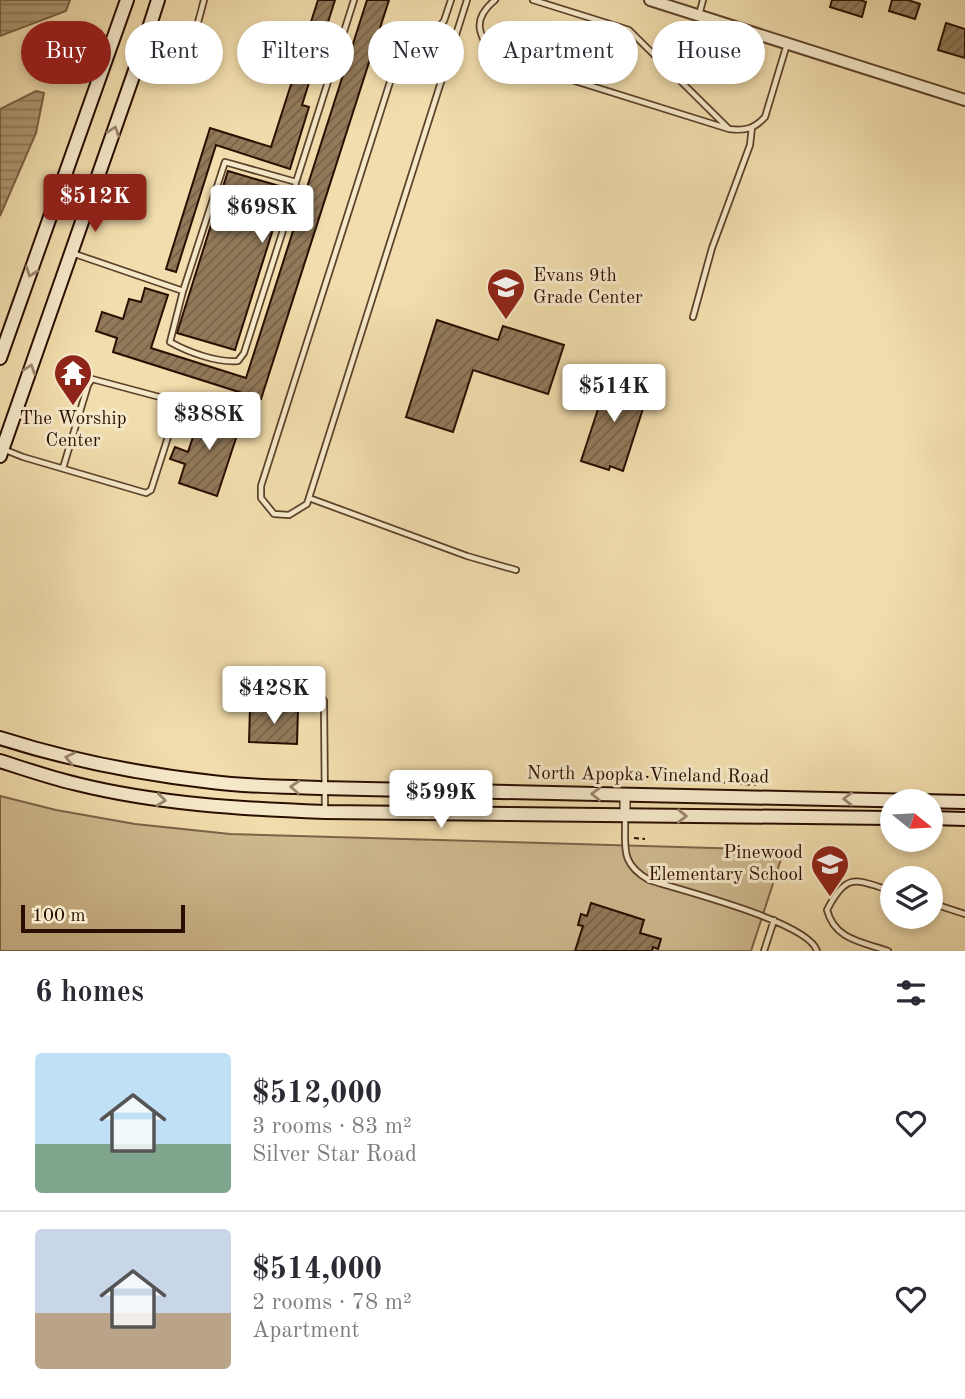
<!DOCTYPE html>
<meta charset="utf-8">
<style>
body{margin:0;font-family:"Old Standard TT",serif;background:#f2f2f3;color:#2b2b33;height:100vh;display:flex;flex-direction:column;font-size:26px;white-space:nowrap}
*{box-sizing:border-box;margin:0}
p{font-size:23px;color:#7c7c81}
.icon{flex:none;width:38px;height:38px;fill:none;stroke:currentColor;stroke-width:2;stroke-linecap:round;stroke-linejoin:round}
.map{position:relative;height:951px;overflow:hidden}
.side{display:flex;flex-direction:column;background:#fff;flex:1}
.side>*{flex:none}
.banner{position:absolute;left:21px;top:21px;width:924px;height:63px;display:flex;gap:14px}
.needle{width:46px;rotate:108deg}
.tools{position:absolute;left:880px;top:789px;display:grid;gap:14px}
.tools a{display:grid;place-items:center;width:63px;height:63px;border-radius:50%;background:#fff;box-shadow:0 4px 10px #0003;font-size:35px}
.scale{position:absolute;left:21px;bottom:18px;width:164px;box-sizing:border-box;padding-left:7px;border:4px solid #2a0e00;border-top:0;font-size:19px;line-height:24px;white-space:nowrap;color:#2a0e00;-webkit-text-stroke:5px #f6e9ca;paint-order:stroke}
.price{position:absolute;translate:-50% -60px;padding:0 16px;border-radius:7px;background:#fff;color:#222;font-size:23px;line-height:46px;filter:drop-shadow(0 2px 4px #0008)}
.price::after{content:'';position:absolute;left:50%;top:42px;width:21px;height:16px;margin-left:-10px;background:inherit;clip-path:polygon(0 0,100% 0,50% 100%)}
.price.selected{background:#8f2418;color:#fff}
ul{padding:0;list-style:none}
li{display:flex;align-items:center;gap:21px;height:175px;padding:0 35px}
li+li{border-top:2px solid #e1e1e2}
li span{display:grid;place-items:center;flex:none;width:196px;height:140px;border-radius:7px;color:#555}
li>.icon{margin-inline-start:auto}
span .icon{width:84px;height:84px;fill:#fffc;stroke-width:1}
li b{font-size:30px}
h2{display:flex;justify-content:space-between;align-items:center;height:84px;padding:0 35px;font-size:30px}
.pill{padding:0 24px;border-radius:32px;background:#fff;box-shadow:0 4px 10px #0003;font-size:24px;line-height:63px}
.pill.selected{background:#8f2418;color:#fff}
.map>svg:first-child{display:block}
.park{fill:#cfba90;stroke:#7c6448;stroke-width:2}
.water{fill:url(#water-rules);stroke:#796044;stroke-width:2}
.building{fill:url(#building-hatch);stroke:#2a0e00;stroke-width:2}
.lines{fill:none;stroke-linecap:round;stroke-linejoin:round}
.service-casing{stroke:#5c422b;stroke-width:8}
.minor-casing{stroke:#5c422b;stroke-width:12}
.tertiary-casing{stroke:#5c422b;stroke-width:14}
.secondary-casing{stroke:#2a0e00;stroke-width:16}
.path{stroke:#2a0e00;stroke-width:2;stroke-dasharray:5 3.5;stroke-linecap:butt}
.service{stroke:#f6e9ca;stroke-width:4.5}
.minor{stroke:#f6e9ca;stroke-width:9}
.tertiary{stroke:#f6e9ca;stroke-width:10}
.secondary{stroke:#f6e9ca;stroke-width:12}
.oneway{stroke:#9a866f}
.labels{text-anchor:middle;dominant-baseline:central;stroke-width:6;stroke-linejoin:round;paint-order:stroke}
.poi-label{font-size:19px;fill:#2a0e00;stroke:#f6e9ca;text-anchor:start}
.street-label{font-size:19px;fill:#2a0e00;stroke:#f6e9ca}
</style>
<div class="map">
<svg width="965" height="951" viewBox="0 0 965 951">
<defs>
<pattern id="water-rules" width="6" height="5" patternUnits="userSpaceOnUse" patternTransform="scale(1.75)"><rect width="6" height="5" fill="#ad9772"/><path d="M0 2.5h6" fill="none" stroke="#8d7a5b"/></pattern>
<pattern id="building-hatch" width="6" height="6" patternUnits="userSpaceOnUse" patternTransform="scale(1.75)"><rect width="6" height="6" fill="#917a5a"/><path d="M-1 1l2-2M0 6l6-6M5 7l2-2" fill="none" stroke="#776248"/></pattern>
</defs>
<rect width="100%" height="100%" fill="#f1ddad"/>
<filter id="stains"><feTurbulence type="fractalNoise" baseFrequency=".00286" numOctaves="4"/><feColorMatrix values="0 0 0 0 .2 0 0 0 0 .09 0 0 0 0 .02 0 0 0 .5 -.17"/></filter>
<radialGradient id="worn" r=".72"><stop offset=".6" stop-color="#630" stop-opacity="0"/><stop offset="1" stop-color="#630" stop-opacity=".3"/></radialGradient>
<path class="park" d="M 0,796 L 56,810 L 135,824 L 230,834 L 784,850 L 751,951 L 0,951 Z"/>
<path class="water" d="M 0,0 L 70,0 L 66,11 L 0,36 Z
M 36,91 L 44,93 L 36,133 L 0,216 L 0,109 Z"/>
<path class="building" d="M 318,0 L 335,0 L 302,105 L 309,107 L 290,169 L 216,145 L 176,272 L 166,269 L 210,128 L 271,147 Z
M 367,0 L 389,0 L 261,399 L 113,352 L 117,338 L 96,331 L 102,312 L 123,319 L 129,299 L 141,302 L 145,288 L 168,295 L 151,348 L 246,378 Z
M 832,0 L 860,0 L 866,2 L 862,17 L 830,7 Z
M 892,0 L 908,0 L 920,4 L 915,19 L 889,11 Z
M 946,23 L 965,29 L 965,58 L 938,50 Z
M 228,171 L 286,188 L 235,350 L 177,333 Z
M 437,320 L 498,340 L 503,326 L 564,345 L 548,394 L 473,370 L 453,432 L 406,417 Z
M 596,376 L 648,393 L 623,471 L 610,466 L 609,470 L 581,461 L 602,397 L 590,393 Z
M 203,407 L 242,420 L 217,496 L 179,483 L 185,464 L 170,459 L 175,447 L 188,452 Z
M 250,707 L 298,709 L 297,744 L 249,742 Z
M 591,903 L 644,920 L 640,933 L 661,939 L 658,949 L 653,947 L 652,951 L 575,951 L 583,926 L 578,925 L 581,914 L 587,916 Z"/>
<g class="lines">
<defs>
<path id="service" d="M 451,0 L 444,21 L 407,59 L 390,82 L 261,486 L 261,498 L 274,514 L 289,515 L 307,504 L 467,0
M 495,0 C 472,19 478,33 492,55 L 729,129 C 745,131 754,129 765,117 L 787,44
M 533,0 L 629,30 L 728,128
M 699,15 L 703,0
M 142,55 C 148,57 157,62 163,62 C 192,65 198,20 204,0
M 72,253 L 183,291 L 225,162 L 296,182 L 354,0
M 183,291 L 170,342 C 188,352 217,363 238,361 L 244,353 L 292,202 L 296,182
M 693,317 L 712,248 L 750,145 L 752,127
M 3,449 L 23,457 L 146,493 L 151,490 L 175,415 L 173,405 L 167,399 L 92,379 L 88,385 L 63,468
M 309,498 L 467,556 L 516,570
M 268,690 L 277,679 L 311,681 L 324,701 L 325,811
M 625,816 C 626,847 619,863 649,880 C 680,890 809,922 817,951
M 931,903 L 965,914
M 764,951 L 774,920
M 888,951 C 862,942 835,940 827,910 C 847,871 856,880 892,891"/>
<path id="minor" d="M 625,815 L 625,795"/>
<path id="tertiary" d="M 650,0 L 965,100"/>
<path id="secondary" d="M 0,358 L 127,0
M 0,456 L 139,59 L 158,0
M 0,738 C 69,760 140,774 212,782 C 248,787 284,786 320,788 L 965,802
M 0,761 C 25,769 51,778 77,784 C 158,804 242,809 325,812 L 892,818
M 931,818 L 965,819"/>
</defs>
<use href="#service" class="service-casing"/>
<use href="#minor" class="minor-casing"/>
<use href="#tertiary" class="tertiary-casing"/>
<use href="#secondary" class="secondary-casing"/>
<path class="path" d="M 608,781 L 608,774 L 756,785
M 634,838 L 645,839"/>
<use href="#service" class="service"/>
<use href="#minor" class="minor"/>
<use href="#tertiary" class="tertiary"/>
<use href="#secondary" class="secondary"/>
</g>
<defs><path id="oneway-chevron" d="M-2-3.5L2.5 0L-2 3.5" fill="none" stroke-width="1.6" stroke-linecap="round" stroke-linejoin="round" transform="scale(1.75)"/></defs>
<g class="oneway">
<use href="#oneway-chevron" transform="translate(114 131) rotate(-71)"/>
<use href="#oneway-chevron" transform="translate(31 272) rotate(110)"/>
<use href="#oneway-chevron" transform="translate(30 369) rotate(-71)"/>
<use href="#oneway-chevron" transform="translate(70 758) rotate(-168)"/>
<use href="#oneway-chevron" transform="translate(295 787) rotate(-177)"/>
<use href="#oneway-chevron" transform="translate(596 794) rotate(-179)"/>
<use href="#oneway-chevron" transform="translate(848 799) rotate(-179)"/>
<use href="#oneway-chevron" transform="translate(161 800) rotate(7)"/>
<use href="#oneway-chevron" transform="translate(682 816) rotate(1)"/>
</g>
<defs>
<symbol id="school-pin" viewBox="-11 -11 22 30"><path d="M0 17L-7.5 6A9.5 9.5 0 1 1 7.5 6Z" fill="#8f2418" stroke="#f6e9ca"/><path d="M0-5L7-2L0 1L-7-2ZM-4 1L0 2.5L4 1V4Q0 6-4 4Z" fill="#fff"/></symbol>
<symbol id="temple-pin" viewBox="-11 -11 22 30"><path d="M0 17L-7.5 6A9.5 9.5 0 1 1 7.5 6Z" fill="#8f2418" stroke="#f6e9ca"/><path d="M0-6L5-2H3V0L6.5 2.5H4V6H1.5V3h-3V6H-4V2.5H-6.5L-3 0V-2H-5Z" fill="#fff"/></symbol>
</defs>
<g fill-rule="evenodd">
<use href="#school-pin" x="484" y="265" width="44" height="60"/>
<use href="#temple-pin" x="51" y="351" width="44" height="60"/>
<use href="#school-pin" x="808" y="842" width="44" height="60"/>
</g>
<g class="labels">
<g class="poi-label">
<text x="533" y="276">Evans 9th<tspan x="533" dy="22">Grade Center</tspan></text>
<text x="73" y="419" text-anchor="middle">The Worship<tspan x="73" dy="22">Center</tspan></text>
<text x="803" y="853" text-anchor="end">Pinewood<tspan x="803" dy="22">Elementary School</tspan></text>
</g>
<g class="street-label">
<text transform="translate(648 776) rotate(1)">North Apopka Vineland Road</text>
</g>
</g>
<rect width="100%" height="100%" filter="url(#stains)"/>
<rect width="100%" height="100%" fill="url(#worn)"/>
</svg>
<div class="tools">
<a><svg class="needle" viewBox="-14 -14 28 28"><path d="M0-13l5 13h-10z" fill="#e53935"/><path d="M0 13l5-13h-10z" fill="#7c7c81"/></svg></a>
<a><svg class="icon" aria-label="layers" viewBox="0 0 24 24"><path d="M12 4l9 5-9 5-9-5zM3 14l9 5 9-5"/></svg></a>
</div>
<div class="scale">100 m</div>
<b class="price selected" style="left:95px;top:234px">$512K</b>
<b class="price" style="left:262px;top:245px">$698K</b>
<b class="price" style="left:614px;top:424px">$514K</b>
<b class="price" style="left:209px;top:452px">$388K</b>
<b class="price" style="left:274px;top:726px">$428K</b>
<b class="price" style="left:441px;top:830px">$599K</b>
<div class="banner">
<a class="pill selected">Buy</a>
<a class="pill">Rent</a>
<a class="pill">Filters</a>
<a class="pill">New</a>
<a class="pill">Apartment</a>
<a class="pill">House</a>
</div>
</div>
<section class="side">
<h2>6 homes<svg class="icon" aria-label="filters" viewBox="0 0 24 24"><path d="M4 7h16M4 17h16"/><circle cx="9" cy="7" r="2"/><circle cx="15" cy="17" r="2"/></svg></h2>
<ul>
<li><span style="background:linear-gradient(#bfe0f5 65%,#7fa58c 0)"><svg class="icon" aria-label="home" viewBox="0 0 24 24"><path d="M3 11l9-7 9 7M6 9v11h12V9"/></svg></span><div><b>$512,000</b><p>3 rooms · 83 m²</p><p>Silver Star Road</p></div><svg class="icon" aria-label="heart" viewBox="0 0 24 24"><path d="M12 20l-8-8c-3-5 5-10 8-4 3-6 11-1 8 4z"/></svg></li>
<li><span style="background:linear-gradient(#c9d6e8 60%,#b9a48a 0)"><svg class="icon" aria-label="home" viewBox="0 0 24 24"><path d="M3 11l9-7 9 7M6 9v11h12V9"/></svg></span><div><b>$514,000</b><p>2 rooms · 78 m²</p><p>Apartment</p></div><svg class="icon" aria-label="heart" viewBox="0 0 24 24"><path d="M12 20l-8-8c-3-5 5-10 8-4 3-6 11-1 8 4z"/></svg></li>
</ul>
</section>
